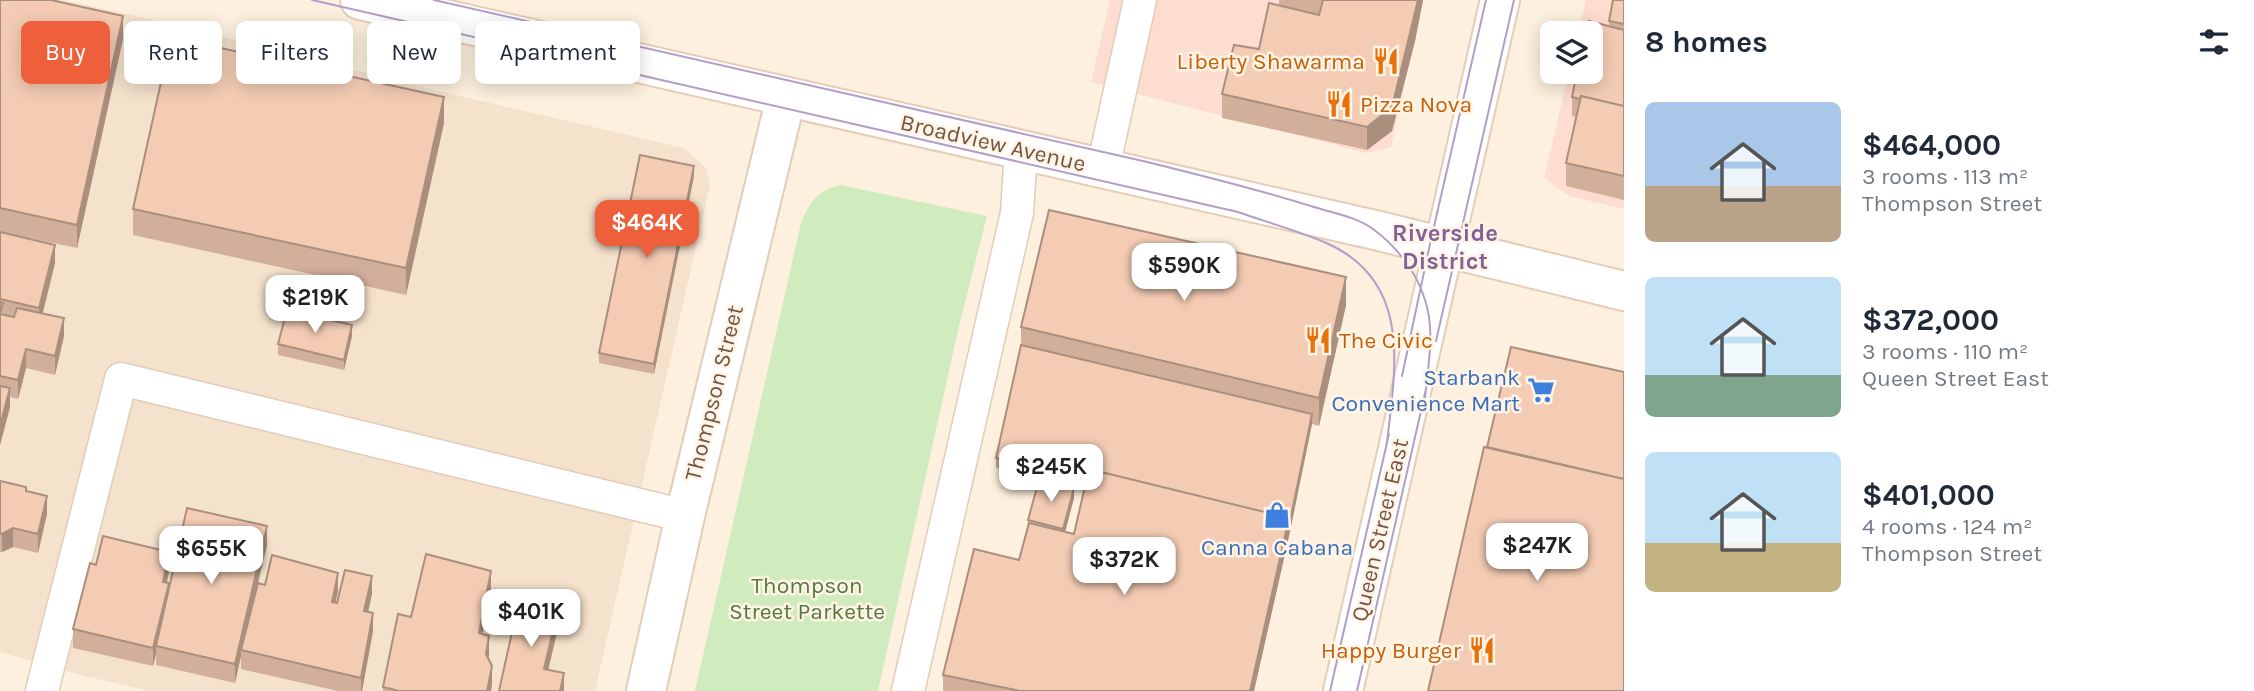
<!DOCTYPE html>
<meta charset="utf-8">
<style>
body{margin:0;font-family:Karla,sans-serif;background:#f2f2f3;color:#1f2937;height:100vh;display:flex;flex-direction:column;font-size:26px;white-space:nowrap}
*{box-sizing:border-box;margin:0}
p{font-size:23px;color:#747a83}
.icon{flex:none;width:38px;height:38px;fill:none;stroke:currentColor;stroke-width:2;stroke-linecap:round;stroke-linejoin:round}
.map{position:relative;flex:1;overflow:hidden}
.drawer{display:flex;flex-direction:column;background:#fff;width:630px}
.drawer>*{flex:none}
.guide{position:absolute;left:21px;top:21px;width:665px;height:63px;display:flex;gap:14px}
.controls{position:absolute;left:1540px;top:21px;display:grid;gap:14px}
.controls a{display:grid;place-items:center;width:63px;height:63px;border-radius:10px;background:#fff;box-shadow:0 4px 18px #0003;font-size:35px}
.price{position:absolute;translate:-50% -60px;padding:0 16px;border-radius:14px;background:#fff;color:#222;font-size:23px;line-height:46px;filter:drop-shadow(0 2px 4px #0008)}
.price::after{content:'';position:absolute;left:50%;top:42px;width:21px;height:16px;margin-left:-10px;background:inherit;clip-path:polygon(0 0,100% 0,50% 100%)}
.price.selected{background:#ee603c;color:#fff}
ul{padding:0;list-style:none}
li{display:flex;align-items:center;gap:21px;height:175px;padding:0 21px}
li span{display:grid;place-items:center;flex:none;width:196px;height:140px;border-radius:10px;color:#555}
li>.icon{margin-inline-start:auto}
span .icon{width:84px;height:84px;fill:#fffc;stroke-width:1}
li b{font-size:30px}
h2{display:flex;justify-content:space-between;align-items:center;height:84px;padding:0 21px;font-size:30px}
.tag{padding:0 24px;border-radius:10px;background:#fff;box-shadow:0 4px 18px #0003;font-size:24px;line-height:63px}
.tag.selected{background:#ee603c;color:#fff}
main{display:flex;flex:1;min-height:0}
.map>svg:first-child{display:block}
.residential{fill:#f5e2cc}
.commercial{fill:#feddd1}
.green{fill:#d0ebbd}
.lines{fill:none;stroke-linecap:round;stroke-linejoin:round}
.lane-casing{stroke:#e1ccba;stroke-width:35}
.street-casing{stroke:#e1ccba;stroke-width:42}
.secondary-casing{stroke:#e6cdb8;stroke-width:42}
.lane{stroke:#fff;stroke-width:32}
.street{stroke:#fff;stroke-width:38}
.secondary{stroke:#fff;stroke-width:38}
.tram{stroke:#b29ec6;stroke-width:2}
.wall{fill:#d2af9b}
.shaded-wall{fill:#ab8f7e}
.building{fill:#f4ccb4;stroke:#ab8f7e;stroke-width:2}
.labels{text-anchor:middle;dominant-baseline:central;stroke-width:5;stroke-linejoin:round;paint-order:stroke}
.food-label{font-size:23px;fill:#c56008;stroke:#fff4e5;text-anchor:end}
.street-label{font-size:23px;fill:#745545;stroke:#fff4e5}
.shop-label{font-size:23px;fill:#366cbe;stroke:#fff4e5;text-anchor:end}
.park-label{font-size:23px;fill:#517a3d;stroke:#fff4e5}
.neighbourhood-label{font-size:24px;font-weight:bold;fill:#846098;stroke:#fff4e5}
</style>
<main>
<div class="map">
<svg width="1624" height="691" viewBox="0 0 1624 691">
<rect width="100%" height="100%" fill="#fdf0de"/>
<path class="residential" d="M 0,0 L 64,0 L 171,24 L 434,90 L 684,148 L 707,169 L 710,185 L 595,691 L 150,691 L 84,676 L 0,652 Z"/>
<path class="commercial" d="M 1110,0 L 1423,0 L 1391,147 L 1366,153 L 1091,82 Z
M 1586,0 L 1624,0 L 1624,209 L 1569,196 L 1544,178 L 1569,72 L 1591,72 L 1591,33 L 1578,33 Z"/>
<path class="green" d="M 841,185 L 987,216 L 959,326 L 878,691 L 695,691 L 801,223 C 810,202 817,190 841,185 Z"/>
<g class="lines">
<defs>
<path id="lane" d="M 1103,168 L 1140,0
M 42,691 L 121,379 L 685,516
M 908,691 L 1017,213 L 1021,149"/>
<path id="street" d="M 646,691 L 685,516 L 786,97"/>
<path id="secondary" d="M 360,0 L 1375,230 L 1624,291
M 1343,691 L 1500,0"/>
</defs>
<use href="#lane" class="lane-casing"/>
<use href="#street" class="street-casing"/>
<use href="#secondary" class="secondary-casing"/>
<use href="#lane" class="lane"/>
<use href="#street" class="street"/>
<use href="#secondary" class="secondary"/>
<path class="tram" d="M 312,0 L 1238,212 C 1266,222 1296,230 1324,242 C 1412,279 1396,365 1387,442
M 434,0 L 1143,161 C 1200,175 1257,189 1314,207 C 1333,213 1357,217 1373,229 C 1395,245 1416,271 1424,297 C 1436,330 1428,364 1425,398
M 1436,341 L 1514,0
M 1402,376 L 1430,244 L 1486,0
M 1330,691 L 1389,434
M 1357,691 L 1426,389"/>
</g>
<path class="wall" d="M 0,0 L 123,39 L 77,248 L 0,232 Z
M 1279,0 L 1423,0 L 1415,41 L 1392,131 L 1367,150 L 1222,118 L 1222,94 L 1259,49 L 1279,5 Z
M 1624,0 L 1624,200 L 1566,186 L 1566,163 L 1576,117 L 1572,116 L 1572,97 L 1609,26 L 1609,21 Z
M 444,123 L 406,295 L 133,235 L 133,209 Z
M 694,176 L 654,374 L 599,363 L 599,353 Z
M 0,232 L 55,263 L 43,313 L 64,336 L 55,375 L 26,368 L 18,399 L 10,397 L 10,407 L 0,445 Z
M 1346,305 L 1319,426 L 1312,424 L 1289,536 L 1254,691 L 943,691 L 943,675 L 1019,560 L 1028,524 L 1028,520 L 1074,498 L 1065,532 L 1074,534 L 1085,487 L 996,468 L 996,458 L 1021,345 L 1021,327 Z
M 352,336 L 344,370 L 278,355 L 278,344 Z
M 0,481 L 26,491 L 47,514 L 38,553 L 13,547 L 2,552 L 0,552 Z
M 267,545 L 254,598 L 265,585 L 338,591 L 335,602 L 337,603 L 372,594 L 368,612 L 373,631 L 362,691 L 338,691 L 241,669 L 241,656 L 235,683 L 156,665 L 156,654 L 153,666 L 73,648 L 73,629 L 96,565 L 169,571 L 167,583 L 169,590 Z
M 491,590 L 482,634 L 489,655 L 488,659 L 492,684 L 491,691 L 383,691 L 383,687 L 411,617 Z"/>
<path class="shaded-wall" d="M 1418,0 L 1423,0 L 1415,41 L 1392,131 L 1367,150 L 1367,127 Z
M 123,16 L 123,39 L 77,248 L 77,225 Z
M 444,97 L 444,123 L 406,295 L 406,268 Z
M 694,166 L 694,176 L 654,374 L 654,364 Z
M 55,245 L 55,263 L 39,327 L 39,308 Z
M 1346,277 L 1346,305 L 1319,426 L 1319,398 Z
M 64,318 L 64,336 L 55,375 L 55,356 Z
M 352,325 L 352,336 L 344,370 L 344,360 Z
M 26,349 L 26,368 L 18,399 L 18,380 Z
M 10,388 L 10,407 L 0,445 L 0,426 Z
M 1312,414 L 1312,424 L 1289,536 L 1254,691 L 1250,691 Z
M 1074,488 L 1074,498 L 1063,540 L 1063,529 Z
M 47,496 L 47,514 L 38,553 L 38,534 Z
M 267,526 L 267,545 L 242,650 L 241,650 L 241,656 L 235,683 L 235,664 Z
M 13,528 L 13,547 L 2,552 L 2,534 Z
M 169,552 L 169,571 L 163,600 L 163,582 Z
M 491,571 L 491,590 L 479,652 L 479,633 Z
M 338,573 L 338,591 L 332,620 L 332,602 Z
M 372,576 L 372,594 L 364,630 L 364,611 Z
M 169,583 L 169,602 L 156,646 L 156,654 L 153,666 L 153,648 Z
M 559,605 L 559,624 L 544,688 L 544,669 Z
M 373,613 L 373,631 L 362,691 L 361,691 L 361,678 Z
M 489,636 L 489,655 L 486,673 L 486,654 Z
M 492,666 L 492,684 L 491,691 L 487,691 Z
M 564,673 L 564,691 L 560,691 Z"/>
<path class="building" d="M 0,0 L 51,0 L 123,16 L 77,225 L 0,208 Z
M 1323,0 L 1418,0 L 1392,107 L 1367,127 L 1222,94 L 1234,45 L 1259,49 L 1269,3 L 1319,15 Z
M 1613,0 L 1624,0 L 1624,24 L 1609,21 Z
M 1589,21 L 1624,30 L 1624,106 L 1581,96 L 1580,99 L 1572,97 L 1577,72 L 1591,72 L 1591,33 L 1586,33 Z
M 171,37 L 444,97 L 406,268 L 133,209 Z
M 1581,96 L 1624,106 L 1624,176 L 1566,163 Z
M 640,155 L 694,166 L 654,364 L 599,353 Z
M 1049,210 L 1346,277 L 1319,398 L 1021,327 Z
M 0,232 L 55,245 L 39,308 L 0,299 Z
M 0,302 L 3,303 L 0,314 L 14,317 L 17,308 L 64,318 L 55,356 L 26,349 L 18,380 L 0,376 Z
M 287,310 L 352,325 L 344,360 L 278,344 Z
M 1021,345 L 1312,414 L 1289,526 L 1289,518 L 1089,469 L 1087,477 L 996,458 Z
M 1511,347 L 1624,372 L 1624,479 L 1487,447 Z
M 0,386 L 10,388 L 0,426 Z
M 1484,447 L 1624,479 L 1624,691 L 1428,691 Z
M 1089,469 L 1289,518 L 1250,691 L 1020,691 L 943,675 L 974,549 L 1019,560 L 1029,523 L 1074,534 Z
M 1039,480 L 1074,488 L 1063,529 L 1028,520 Z
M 0,481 L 26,487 L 26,491 L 47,496 L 38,534 L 13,528 L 2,534 L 0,533 Z
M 187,508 L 267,526 L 235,664 L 156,646 Z
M 103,536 L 169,552 L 163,582 L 169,583 L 153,648 L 73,629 L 90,563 L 96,565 Z
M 426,554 L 491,571 L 479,633 L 489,636 L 486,654 L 492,666 L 487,691 L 399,691 L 383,687 L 398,614 L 411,617 Z
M 272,555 L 338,573 L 332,602 L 337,603 L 345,570 L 372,576 L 364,611 L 373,613 L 361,678 L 241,650 L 258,583 L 265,585 Z
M 520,596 L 559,605 L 544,669 L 564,673 L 560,691 L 499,691 Z"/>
<defs>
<symbol id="restaurant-bare" viewBox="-9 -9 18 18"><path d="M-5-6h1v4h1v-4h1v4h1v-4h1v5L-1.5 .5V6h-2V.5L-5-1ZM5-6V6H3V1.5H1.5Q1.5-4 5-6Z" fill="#e8710a" stroke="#fff4e5" stroke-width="2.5" paint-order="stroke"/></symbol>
<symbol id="supermarket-bare" viewBox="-9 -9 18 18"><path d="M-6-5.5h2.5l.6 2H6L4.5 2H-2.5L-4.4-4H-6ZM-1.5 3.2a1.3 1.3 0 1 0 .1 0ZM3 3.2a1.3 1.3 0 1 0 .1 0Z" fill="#3f7fe0" stroke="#fff4e5" stroke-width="2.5" paint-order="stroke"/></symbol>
<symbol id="shop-bare" viewBox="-9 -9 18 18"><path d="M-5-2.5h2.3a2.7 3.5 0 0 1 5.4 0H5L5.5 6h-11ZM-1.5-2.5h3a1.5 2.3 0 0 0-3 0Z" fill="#3f7fe0" stroke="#fff4e5" stroke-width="2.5" paint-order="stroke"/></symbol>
</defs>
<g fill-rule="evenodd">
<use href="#restaurant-bare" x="1367" y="42" width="38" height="38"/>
<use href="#restaurant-bare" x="1320" y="85" width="38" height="38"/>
<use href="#restaurant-bare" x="1299" y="321" width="38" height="38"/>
<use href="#supermarket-bare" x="1522" y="371" width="38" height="38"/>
<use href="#shop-bare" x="1258" y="496" width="38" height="38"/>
<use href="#restaurant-bare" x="1463" y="631" width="38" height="38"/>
</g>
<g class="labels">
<g class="food-label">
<text x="1365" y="61">Liberty Shawarma</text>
<text x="1360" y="104" text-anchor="start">Pizza Nova</text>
<text x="1339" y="340" text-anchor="start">The Civic</text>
<text x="1461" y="650">Happy Burger</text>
</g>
<g class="street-label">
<text transform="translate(993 143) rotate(13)">Broadview Avenue</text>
<text transform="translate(714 393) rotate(-76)">Thompson Street</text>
<text transform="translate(1380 530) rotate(-77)">Queen Street East</text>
</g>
<g class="shop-label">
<text x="1520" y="377">Starbank<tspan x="1520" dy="26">Convenience Mart</tspan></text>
<text x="1277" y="547" text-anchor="middle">Canna Cabana</text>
</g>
<g class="park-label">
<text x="807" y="585">Thompson<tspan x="807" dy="26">Street Parkette</tspan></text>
</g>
<g class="neighbourhood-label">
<text x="1445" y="233">Riverside<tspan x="1445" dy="28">District</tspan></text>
</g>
</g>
</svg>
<div class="controls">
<a><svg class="icon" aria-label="layers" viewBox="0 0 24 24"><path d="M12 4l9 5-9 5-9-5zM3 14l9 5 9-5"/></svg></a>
</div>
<b class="price selected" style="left:647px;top:260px">$464K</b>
<b class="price" style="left:1184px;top:303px">$590K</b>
<b class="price" style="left:315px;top:335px">$219K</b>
<b class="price" style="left:1051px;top:504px">$245K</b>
<b class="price" style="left:1537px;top:583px">$247K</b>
<b class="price" style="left:211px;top:586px">$655K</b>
<b class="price" style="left:1124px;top:597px">$372K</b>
<b class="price" style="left:531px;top:649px">$401K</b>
<div class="guide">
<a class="tag selected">Buy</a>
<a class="tag">Rent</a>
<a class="tag">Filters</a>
<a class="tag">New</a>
<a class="tag">Apartment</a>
</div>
</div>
<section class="drawer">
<h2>8 homes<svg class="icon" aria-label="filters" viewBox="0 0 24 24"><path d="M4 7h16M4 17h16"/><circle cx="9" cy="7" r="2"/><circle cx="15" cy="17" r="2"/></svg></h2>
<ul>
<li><span style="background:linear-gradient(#a9c7e8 60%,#b9a48a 0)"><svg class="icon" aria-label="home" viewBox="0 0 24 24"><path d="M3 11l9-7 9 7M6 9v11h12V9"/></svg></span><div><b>$464,000</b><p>3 rooms · 113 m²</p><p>Thompson Street</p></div></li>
<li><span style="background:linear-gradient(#bfe0f5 70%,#7fa58c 0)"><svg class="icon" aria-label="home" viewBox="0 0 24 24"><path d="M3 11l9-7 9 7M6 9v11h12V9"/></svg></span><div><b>$372,000</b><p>3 rooms · 110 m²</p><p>Queen Street East</p></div></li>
<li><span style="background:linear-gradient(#bfe0f5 65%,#c2b280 0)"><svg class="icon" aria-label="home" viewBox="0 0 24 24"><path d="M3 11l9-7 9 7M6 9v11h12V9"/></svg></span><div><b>$401,000</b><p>4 rooms · 124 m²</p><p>Thompson Street</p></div></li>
</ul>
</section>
</main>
